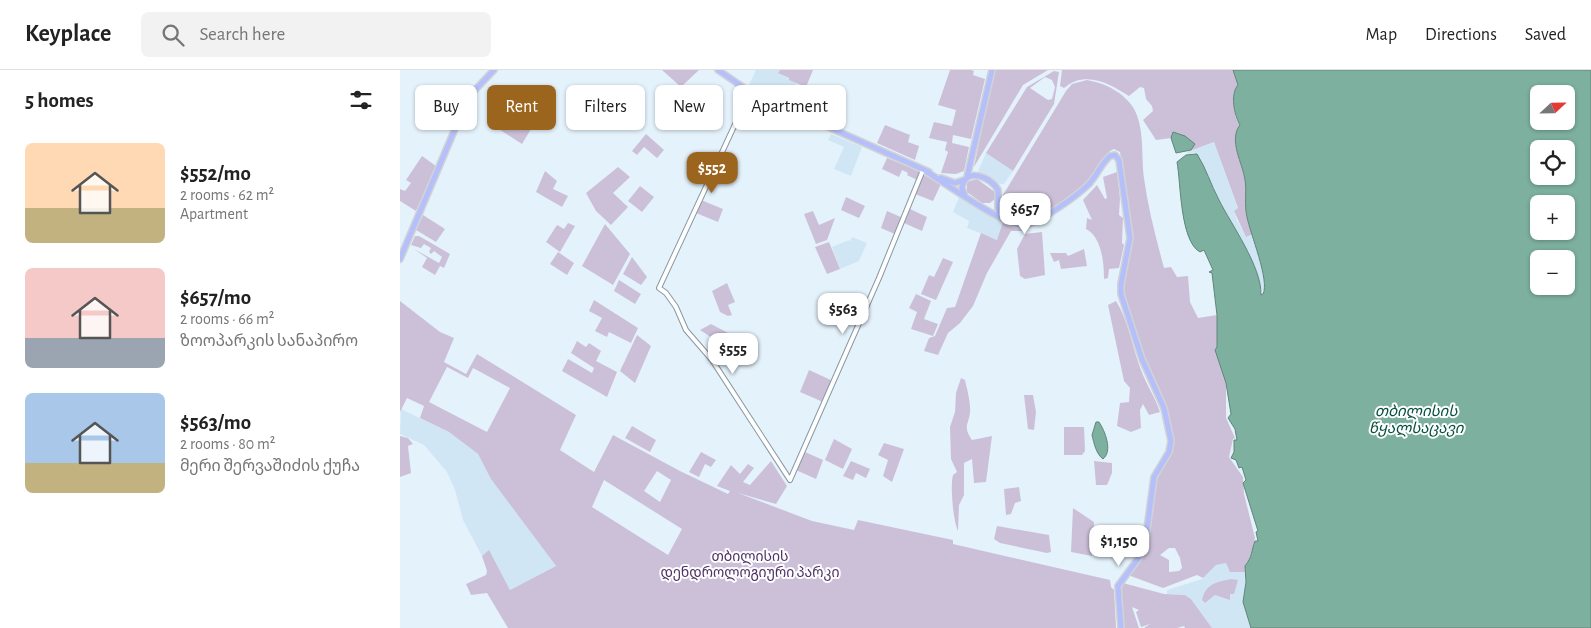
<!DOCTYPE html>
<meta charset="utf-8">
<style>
body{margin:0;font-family:"Alegreya Sans","Noto Sans Georgian",sans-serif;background:#f2f2f2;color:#222;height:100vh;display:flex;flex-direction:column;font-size:19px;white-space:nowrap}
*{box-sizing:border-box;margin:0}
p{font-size:16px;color:#767676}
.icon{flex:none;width:28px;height:28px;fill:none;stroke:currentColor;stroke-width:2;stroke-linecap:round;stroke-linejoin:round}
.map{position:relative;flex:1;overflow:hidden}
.details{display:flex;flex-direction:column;background:#fff;width:400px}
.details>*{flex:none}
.banner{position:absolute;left:15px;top:15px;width:475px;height:45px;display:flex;gap:10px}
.needle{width:32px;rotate:68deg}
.fabs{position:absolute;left:1130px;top:15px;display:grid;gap:10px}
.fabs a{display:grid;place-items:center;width:45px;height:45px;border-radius:8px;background:#fff;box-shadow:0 1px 4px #0004;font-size:25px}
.price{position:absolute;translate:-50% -42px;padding:0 11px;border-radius:10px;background:#fff;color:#222;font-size:16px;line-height:32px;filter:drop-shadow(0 1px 2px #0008)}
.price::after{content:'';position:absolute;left:50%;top:30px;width:15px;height:11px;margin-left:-8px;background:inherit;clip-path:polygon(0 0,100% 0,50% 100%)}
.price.selected{background:#9b651e;color:#fff}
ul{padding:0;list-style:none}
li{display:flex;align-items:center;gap:15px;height:125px;padding:0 25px}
li span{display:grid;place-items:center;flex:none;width:140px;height:100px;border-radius:8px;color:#555}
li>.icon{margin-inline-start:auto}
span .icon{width:60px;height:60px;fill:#fffc;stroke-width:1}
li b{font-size:21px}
h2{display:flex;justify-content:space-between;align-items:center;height:60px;padding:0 25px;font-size:21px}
.tag{padding:0 18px;border-radius:8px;background:#fff;box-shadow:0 1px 4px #0004;font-size:18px;line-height:45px}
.tag.selected{background:#9b651e;color:#fff}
header{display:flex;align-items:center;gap:30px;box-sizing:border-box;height:70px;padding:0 25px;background:#fff;border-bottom:1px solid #e0e0e0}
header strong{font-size:24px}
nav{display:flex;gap:28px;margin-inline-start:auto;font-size:18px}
.search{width:350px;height:45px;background:#f2f2f2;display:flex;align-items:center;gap:12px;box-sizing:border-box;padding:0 18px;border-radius:8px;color:#767676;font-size:19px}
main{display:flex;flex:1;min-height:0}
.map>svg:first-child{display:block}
.built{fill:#d1e6f5}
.green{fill:#ccc0d9;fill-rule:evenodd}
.water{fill:#7db09e;stroke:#60867a;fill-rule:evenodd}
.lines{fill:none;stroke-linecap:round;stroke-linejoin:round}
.minor-casing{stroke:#8b98a1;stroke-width:6}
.major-casing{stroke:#d2d3d4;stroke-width:8}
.minor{stroke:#fff;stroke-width:4}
.major{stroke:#b5c0fa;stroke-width:5}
.labels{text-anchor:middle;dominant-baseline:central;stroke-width:4;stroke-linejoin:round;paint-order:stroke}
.park-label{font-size:14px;fill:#4f3266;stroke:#fdfdfd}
.water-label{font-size:15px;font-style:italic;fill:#07503f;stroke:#fdfdfd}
</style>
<header>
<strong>Keyplace</strong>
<div class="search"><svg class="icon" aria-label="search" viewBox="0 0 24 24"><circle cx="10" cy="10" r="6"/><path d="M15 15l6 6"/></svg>Search here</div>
<nav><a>Map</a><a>Directions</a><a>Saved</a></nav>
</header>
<main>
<section class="details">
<h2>5 homes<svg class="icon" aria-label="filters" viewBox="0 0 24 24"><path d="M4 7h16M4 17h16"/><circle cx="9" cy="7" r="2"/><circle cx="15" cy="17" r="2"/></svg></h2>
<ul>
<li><span style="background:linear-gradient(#ffd9b3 65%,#c2b280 0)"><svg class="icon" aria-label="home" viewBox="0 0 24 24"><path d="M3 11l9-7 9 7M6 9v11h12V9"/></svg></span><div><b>$552/mo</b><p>2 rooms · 62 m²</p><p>Apartment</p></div></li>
<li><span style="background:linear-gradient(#f6c9c9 70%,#9aa5b1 0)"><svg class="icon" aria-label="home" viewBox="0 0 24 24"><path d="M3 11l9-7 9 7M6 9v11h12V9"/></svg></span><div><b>$657/mo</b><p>2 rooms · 66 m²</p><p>ზოოპარკის სანაპირო</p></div></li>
<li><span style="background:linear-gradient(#a9c7e8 70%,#c2b280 0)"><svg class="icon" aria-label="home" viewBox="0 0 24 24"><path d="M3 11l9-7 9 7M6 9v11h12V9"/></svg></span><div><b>$563/mo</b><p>2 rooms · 80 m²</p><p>მერი შერვაშიძის ქუჩა</p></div></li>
</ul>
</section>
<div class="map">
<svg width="1191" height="558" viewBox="0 0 1191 558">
<rect width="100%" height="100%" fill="#e4f2fc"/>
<path class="built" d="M 356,0 L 380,0 L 379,3 L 396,13 L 389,36 L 375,30 L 380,17 L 375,15 L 369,27 L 349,15 Z
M 348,28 L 387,45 L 385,50 L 370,44 L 369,47 L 351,39 L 349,42 L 343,40 Z
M 431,64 L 462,77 L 451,106 L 434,99 L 444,77 L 428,70 Z
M 814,72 L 838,139 L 834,141 L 837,150 L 846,167 L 853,164 L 864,209 L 865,222 L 861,218 L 848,181 L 821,135 L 808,106 L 794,83 L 788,84 L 787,82 Z
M 586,83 L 613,101 L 604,114 L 600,114 L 578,101 Z
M 560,125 L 604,152 L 598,170 L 567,158 L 569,151 L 553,142 Z
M 452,167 L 467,173 L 459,191 L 440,199 L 432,177 L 449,170 L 450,172 Z
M 1,339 L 49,362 L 78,384 L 92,409 L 156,496 L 110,520 L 89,481 L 82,486 L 63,450 L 55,420 L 47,402 L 24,375 L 0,364 Z
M 826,493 L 840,501 L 845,502 L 846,512 L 843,532 L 851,558 L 812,558 L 791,529 L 785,525 L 767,524 L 767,520 L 802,509 L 816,495 Z"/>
<path class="green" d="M 262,0 L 299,0 L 281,17 Z
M 380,0 L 413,0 L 406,17 L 389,10 L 389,8 L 378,3 Z
M 550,0 L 571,0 L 574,1 L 573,5 L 585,9 L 571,69 L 553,65 L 552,73 L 569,77 L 564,101 L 556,104 L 541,103 L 548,82 L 545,80 L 547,72 L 529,68 L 534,52 L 552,56 L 556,40 L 538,35 Z
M 594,0 L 648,0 L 623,15 L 574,97 Z
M 662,0 L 833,0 L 838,16 L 835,19 C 837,33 830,40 840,56 C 829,68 845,100 846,115 C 849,135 845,143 853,164 L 846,167 L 834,141 L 838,138 L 814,72 L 787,82 L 791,80 L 773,62 L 771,68 L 756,70 L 743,50 L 753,41 L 752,36 L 746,29 L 744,18 L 740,17 L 729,26 C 709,13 685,0 664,18 L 660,16 Z
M 654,1 L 659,2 L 654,34 L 613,101 L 586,83 L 627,17 ZM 645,7 L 652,10 L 655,17 L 652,29 L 648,30 L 630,18 Z
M 687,10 C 705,13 725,23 734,39 C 745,59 741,86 744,108 C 748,138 756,168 764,198 L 771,197 L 777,207 L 788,206 L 790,232 L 798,248 L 817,245 L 817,278 L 815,280 L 826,313 L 826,348 L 835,368 L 833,369 L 829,387 L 843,407 L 844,424 L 855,468 L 847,508 L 845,502 L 830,502 L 826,493 L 816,495 L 803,508 L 797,505 L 763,518 L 728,505 L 746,479 L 756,411 L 764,395 L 772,364 L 765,337 L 747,296 L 723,222 L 723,207 L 732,166 L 720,82 L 714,79 L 710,81 C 703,88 699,98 692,106 C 679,121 636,155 616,152 L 600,140 L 603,125 L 666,21 L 672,14 ZM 769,478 L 775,478 L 780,488 L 782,498 L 779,501 L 769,502 L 769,490 L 760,485 Z
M 109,42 L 134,54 L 122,74 L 100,60 Z
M 485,55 L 510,65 L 508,72 L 519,76 L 515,90 L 477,73 Z
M 246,64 L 264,80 L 257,88 L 244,77 L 237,85 L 232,81 Z
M 22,86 L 36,96 L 16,141 L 0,131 L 0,119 L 5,121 L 11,113 L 6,110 Z
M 487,88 L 521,102 L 517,110 L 507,105 L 508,103 L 502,100 L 499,107 L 482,99 Z
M 218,97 L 230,107 L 213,123 L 228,137 L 211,155 L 196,141 L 186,123 Z
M 145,101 L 157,111 L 153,119 L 168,126 L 162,137 L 136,122 Z
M 717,102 L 720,128 L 719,145 L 723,148 L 722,173 L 724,175 L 719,198 L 709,199 L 708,208 L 704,209 C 704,194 702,167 686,159 L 687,148 L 692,150 L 683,130 L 697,115 L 705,129 L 707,128 L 703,107 Z
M 522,104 L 541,114 L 533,131 L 515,124 Z
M 577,109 L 595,122 L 595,129 L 590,133 L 582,133 L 567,122 L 567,112 Z
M 240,116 L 254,127 L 242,142 L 228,131 Z
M 446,127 L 465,136 L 459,148 L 441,140 Z
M 301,130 L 323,139 L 318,152 L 296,143 Z
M 510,139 L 527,147 L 522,161 L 504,153 Z
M 413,141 L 419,155 L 435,148 L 427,170 L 416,174 L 404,144 Z
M 487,141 L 503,148 L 497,165 L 481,158 Z
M 23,145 L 45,159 L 36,172 L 16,160 Z
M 603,152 L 622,157 L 623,161 L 611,161 L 587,203 L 573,236 L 560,253 L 548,263 L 538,285 L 524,281 L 529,268 L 535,266 L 547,238 L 555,237 L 581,163 L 597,170 Z
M 168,153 L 175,156 L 160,182 L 146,172 L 157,155 L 164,159 Z
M 205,154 L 230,184 L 213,215 L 182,196 Z
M 642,162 L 645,205 L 625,209 L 620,206 L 617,179 L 625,164 Z
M 15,166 L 19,166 L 50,184 L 44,198 L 40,196 L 35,205 L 22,197 L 27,188 L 14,179 L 39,193 L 42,187 L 34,181 L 31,184 L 29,182 L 31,178 L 24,174 L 21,178 L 11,175 Z
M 429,172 L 440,199 L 427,204 L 415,177 Z
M 684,179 L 687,196 L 661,199 L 659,190 L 654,192 L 650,183 L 666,183 L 668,186 Z
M 158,182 L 174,193 L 167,205 L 150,194 Z
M 232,187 L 247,207 L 241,215 L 223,204 Z
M 543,188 L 553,192 L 536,230 L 521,224 L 529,205 L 534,207 Z
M 219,210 L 241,224 L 235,234 L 214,221 Z
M 327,213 L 335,232 L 328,235 L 332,245 L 328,246 L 320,242 L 312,221 Z
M 516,224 L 531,231 L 524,249 L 538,254 L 533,266 L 511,259 L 517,242 L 509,238 Z
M 194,230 L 238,258 L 231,273 L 209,262 L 207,267 L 195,261 L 202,248 L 189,241 Z
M 0,231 L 40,262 L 54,268 L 44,292 L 66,304 L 77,284 L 176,345 L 160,380 L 194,402 L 213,365 L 280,401 L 328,424 L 330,421 L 317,416 L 331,395 L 340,404 L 348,394 L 354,398 L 343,412 L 350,415 L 371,391 L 387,416 L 376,434 L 338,423 L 412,451 L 454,460 L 458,450 L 553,470 L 553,474 L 710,510 L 711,517 L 714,520 L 716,558 L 108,558 L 87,523 L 71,525 L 66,514 L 86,505 L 87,501 L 82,486 L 89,480 L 110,520 L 156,496 L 91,409 L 78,384 L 49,362 L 20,348 L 24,336 L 7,328 L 0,342 ZM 47,297 L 68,308 L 73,298 L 110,318 L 87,362 L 29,332 ZM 257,401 L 271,410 L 260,432 L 244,421 ZM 204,410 L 282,459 L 268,485 L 192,437 Z
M 716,231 C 729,252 732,277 741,300 C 746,314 755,327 760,342 L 749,345 L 743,334 L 740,340 L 741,358 L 731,362 L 717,356 L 720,333 L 729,332 L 730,318 L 724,311 L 708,235 Z
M 311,254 L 347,273 L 343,284 L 332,278 L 329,285 L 322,282 L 323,279 L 316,273 L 317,271 L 300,260 Z
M 237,265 L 251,276 L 235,313 L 220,301 Z
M 177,271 L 186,277 L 189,273 L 201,281 L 196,291 L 217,302 L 207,327 L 162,301 L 168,289 L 192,303 L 194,298 L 171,283 Z
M 409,300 L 433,311 L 423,332 L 400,322 Z
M 561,308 L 565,310 C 567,319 571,333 570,343 C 568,356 563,356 572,370 L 592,366 L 586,412 L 574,413 L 572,389 L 564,393 L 564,425 L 559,435 L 558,461 C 553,450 550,416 553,405 L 557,402 L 551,389 L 550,357 L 555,342 L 556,323 Z
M 624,325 L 633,325 L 636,342 L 634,360 L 628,359 Z
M 232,356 L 256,370 L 250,382 L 225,368 Z
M 664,357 L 684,357 L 685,381 L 682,385 L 664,385 Z
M 0,366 L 8,368 L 13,374 L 8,376 L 11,403 L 0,407 Z
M 434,369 L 452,379 L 443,399 L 425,390 Z
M 484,373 L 504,379 L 492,412 L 483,406 L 488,390 L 478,385 Z
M 301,382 L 316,390 L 311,397 L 305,394 L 299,407 L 289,402 Z
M 405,382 L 423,390 L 416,409 L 396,400 Z
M 451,391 L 470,399 L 466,408 L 456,403 L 453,410 L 443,406 Z
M 694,391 L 712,393 L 712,403 L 707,415 L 696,415 Z
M 619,417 L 621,431 L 615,433 L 611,444 L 606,445 L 604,419 Z
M 673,438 L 694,452 L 692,486 L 671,482 Z
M 597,456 L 649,465 L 651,482 L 647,483 L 600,473 L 594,469 Z
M 832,509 L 838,510 L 834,524 L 830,524 L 830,530 L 815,525 L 805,533 L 802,530 C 806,513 817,512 832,509 Z
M 723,513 L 764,524 L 785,525 L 791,529 L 812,558 L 785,558 L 784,556 L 777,558 L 744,558 L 750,554 L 741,557 L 736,542 L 739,540 L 732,537 L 739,558 L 723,558 L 721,518 Z"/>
<path class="water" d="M 833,0 L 1191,0 L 1191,558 L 851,558 L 843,532 L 846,512 L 845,496 C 853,486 851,481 855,471 L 858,471 L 856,462 L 858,461 L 843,413 L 846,410 L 842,397 L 839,398 L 836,390 L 831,388 L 834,382 L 834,370 L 837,370 L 835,359 L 828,348 L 831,344 L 826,313 L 815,280 L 817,277 L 817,245 L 812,203 L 809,202 L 813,200 L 804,180 L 800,182 C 780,171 781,114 777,92 L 786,85 L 797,84 C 806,98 811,115 819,130 C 831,154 862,197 861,225 L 863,224 C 870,211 850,163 847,147 C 844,135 847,120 845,110 C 843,94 828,70 840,55 C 834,45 830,24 838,15 ZM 1139,24 L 1166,24 L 1166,51 L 1139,51 ZM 1139,79 L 1166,79 L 1166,106 L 1139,106 ZM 1139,134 L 1166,134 L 1166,161 L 1139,161 ZM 1139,189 L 1166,189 L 1166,216 L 1139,216 Z
M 773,62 L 785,66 L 795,74 L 791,80 L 776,83 L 771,68 Z
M 696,352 L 699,352 C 705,361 713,381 703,389 C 696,384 694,373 692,365 Z"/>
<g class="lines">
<defs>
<path id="minor" d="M 350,22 L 259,218 L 266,223 L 276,237 L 286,260 L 312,290 L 390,410
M 390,410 L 479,208 L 523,100"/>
<path id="major" d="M 318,0 L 350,22 L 529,102
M 527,102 C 545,113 602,154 621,155 C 636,156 678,125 689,114 C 697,105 701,94 710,86 L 715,85 L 719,90 L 730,168 L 721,214 L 721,224 L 742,289 L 764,338 L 771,371 L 769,382 L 754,407 L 745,474 L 738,489 L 718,516 L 721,558
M 567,107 L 592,0
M 541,108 L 555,113 L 564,110
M 565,126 L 562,118 C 565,96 591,107 598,120 L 598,138 L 601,146
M 0,189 L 63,40 L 75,20 L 94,0"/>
</defs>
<use href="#minor" class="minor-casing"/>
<use href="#major" class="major-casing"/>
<use href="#minor" class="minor"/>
<use href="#major" class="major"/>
</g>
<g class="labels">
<g class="park-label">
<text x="350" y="487">თბილისის<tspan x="350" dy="16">დენდროლოგიური პარკი</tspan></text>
</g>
<g class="water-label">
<text x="1016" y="341">თბილისის<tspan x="1016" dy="17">წყალსაცავი</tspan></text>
</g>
</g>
</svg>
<div class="fabs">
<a><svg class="needle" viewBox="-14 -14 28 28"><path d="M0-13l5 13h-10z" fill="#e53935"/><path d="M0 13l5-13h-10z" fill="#767676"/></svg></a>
<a><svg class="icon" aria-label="locate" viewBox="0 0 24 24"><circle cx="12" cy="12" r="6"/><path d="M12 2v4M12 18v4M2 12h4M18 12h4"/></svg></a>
<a>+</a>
<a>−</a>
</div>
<b class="price selected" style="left:312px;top:124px">$552</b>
<b class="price" style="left:625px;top:165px">$657</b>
<b class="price" style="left:443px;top:265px">$563</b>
<b class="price" style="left:333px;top:305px">$555</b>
<b class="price" style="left:719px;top:497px">$1,150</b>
<div class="banner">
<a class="tag">Buy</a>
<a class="tag selected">Rent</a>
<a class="tag">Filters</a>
<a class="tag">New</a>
<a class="tag">Apartment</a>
</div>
</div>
</main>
